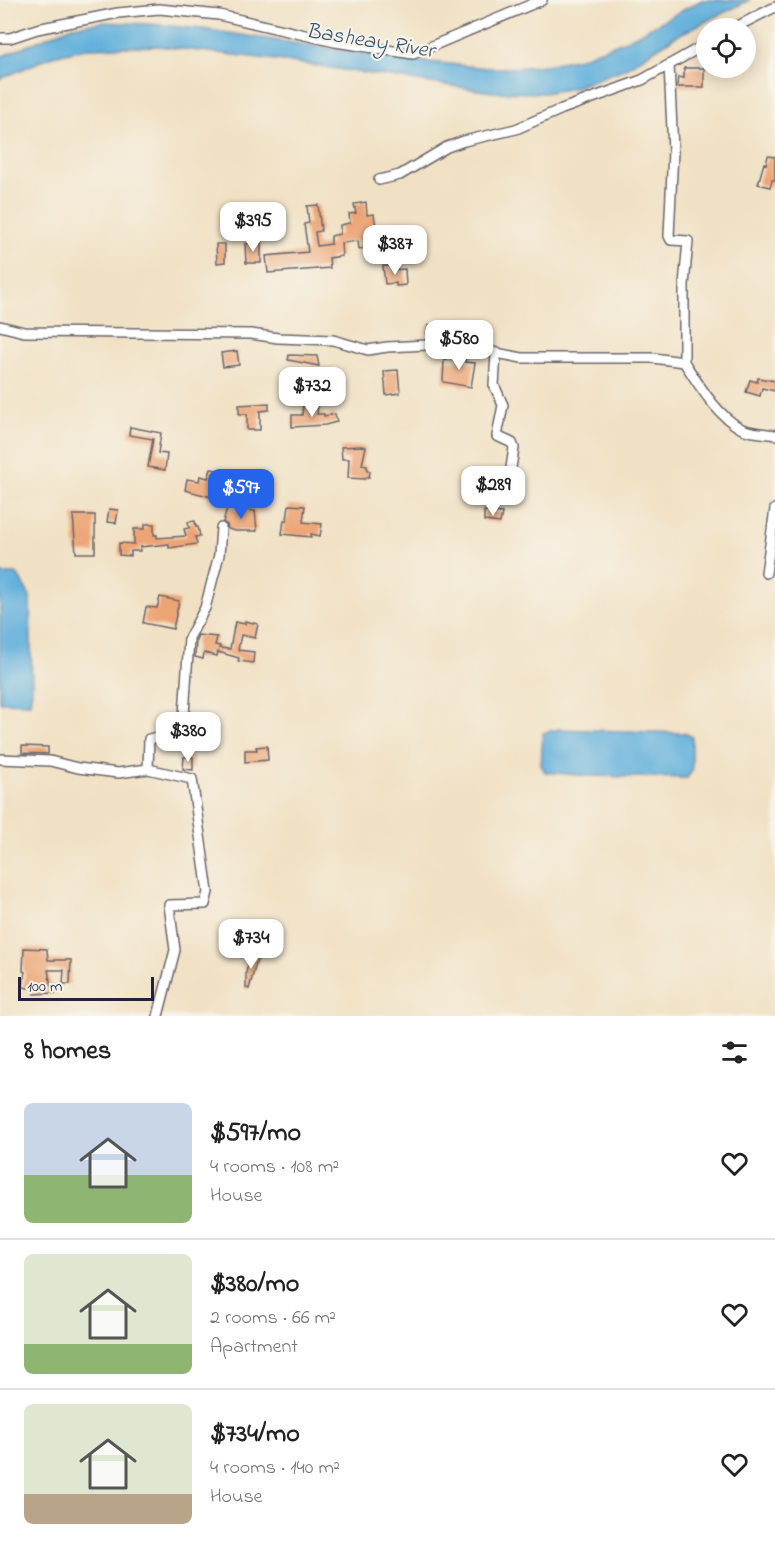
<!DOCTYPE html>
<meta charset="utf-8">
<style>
body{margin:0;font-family:"Indie Flower",sans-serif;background:#f2f2f2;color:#222;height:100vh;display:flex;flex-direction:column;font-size:22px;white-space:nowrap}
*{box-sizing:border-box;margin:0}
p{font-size:20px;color:#767676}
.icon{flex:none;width:33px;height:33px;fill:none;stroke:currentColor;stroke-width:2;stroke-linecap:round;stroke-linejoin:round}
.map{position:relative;height:1016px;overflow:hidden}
.side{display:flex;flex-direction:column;background:#fff;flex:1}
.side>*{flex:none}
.buttons{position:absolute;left:696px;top:18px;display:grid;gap:12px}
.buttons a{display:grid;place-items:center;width:60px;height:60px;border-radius:50%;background:#fff;box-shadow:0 3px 15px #0003;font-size:30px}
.scale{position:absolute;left:18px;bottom:15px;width:136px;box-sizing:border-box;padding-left:6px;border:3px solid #22223b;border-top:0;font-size:16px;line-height:21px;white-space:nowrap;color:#22223b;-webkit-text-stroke:4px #f7f3e8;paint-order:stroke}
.price{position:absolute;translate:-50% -51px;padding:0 14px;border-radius:12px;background:#fff;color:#222;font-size:20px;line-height:39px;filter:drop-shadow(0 2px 3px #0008)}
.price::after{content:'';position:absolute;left:50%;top:36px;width:18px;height:14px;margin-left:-9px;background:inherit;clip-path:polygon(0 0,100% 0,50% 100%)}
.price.current{background:#2563eb;color:#fff}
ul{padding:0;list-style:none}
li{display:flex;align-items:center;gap:18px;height:150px;padding:0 24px}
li+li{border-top:2px solid #e0e0e0}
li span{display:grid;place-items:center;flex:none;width:168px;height:120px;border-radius:9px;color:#555}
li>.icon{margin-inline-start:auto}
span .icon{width:72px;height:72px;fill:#fffc;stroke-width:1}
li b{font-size:26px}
h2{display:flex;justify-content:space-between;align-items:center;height:72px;padding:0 24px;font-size:26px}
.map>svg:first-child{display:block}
.water{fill:#62b0dc;stroke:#42698c;stroke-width:1.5}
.building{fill:#eca474}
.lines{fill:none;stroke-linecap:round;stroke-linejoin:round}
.minor-casing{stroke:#6a656b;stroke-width:12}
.minor{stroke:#fff;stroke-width:9}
.labels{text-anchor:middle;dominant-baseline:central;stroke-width:4.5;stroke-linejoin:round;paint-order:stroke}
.water-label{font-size:22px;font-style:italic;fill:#385473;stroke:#f7f3e8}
</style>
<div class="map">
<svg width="775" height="1016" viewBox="0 0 775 1016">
<rect width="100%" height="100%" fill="#f7f3e8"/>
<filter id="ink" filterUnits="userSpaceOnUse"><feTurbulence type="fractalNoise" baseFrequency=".0167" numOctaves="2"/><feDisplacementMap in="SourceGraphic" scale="12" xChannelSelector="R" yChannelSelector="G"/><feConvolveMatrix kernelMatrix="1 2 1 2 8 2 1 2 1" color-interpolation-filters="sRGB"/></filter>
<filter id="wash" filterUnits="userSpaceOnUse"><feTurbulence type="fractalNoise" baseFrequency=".008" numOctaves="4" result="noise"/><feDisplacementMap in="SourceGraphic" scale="24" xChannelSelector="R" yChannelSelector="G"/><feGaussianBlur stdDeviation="1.35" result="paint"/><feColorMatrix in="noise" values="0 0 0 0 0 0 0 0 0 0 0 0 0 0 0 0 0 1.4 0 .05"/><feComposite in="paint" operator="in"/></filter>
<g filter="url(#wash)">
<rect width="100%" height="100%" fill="#f1e1c4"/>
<path class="water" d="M 702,0 L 750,0 L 676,36 L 626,68 L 573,88 L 544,93 L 492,92 L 277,60 L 157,46 L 88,48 L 52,56 L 0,79 L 0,57 L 73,26 L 103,22 L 150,24 L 202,29 L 399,59 L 488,68 L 516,68 L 545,65 L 580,58 L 629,39 Z
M 0,574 L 17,574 L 30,596 L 32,690 L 30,703 L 0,702 Z
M 559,729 L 685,733 L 692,737 L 692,771 L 687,778 L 589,776 L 545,772 L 541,765 L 543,733 Z"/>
<g id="blocks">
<path class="building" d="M 684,68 L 704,68 L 704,87 L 677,87 L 678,77 L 684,78 Z
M 768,156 L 775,157 L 775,180 L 772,180 L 770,187 L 758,184 L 764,163 L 766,164 Z
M 366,202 L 367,215 L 374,214 L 376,228 L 370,229 L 372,247 L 359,249 L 358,241 L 341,243 L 342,256 L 329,258 L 330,268 L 268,273 L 266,256 L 308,252 L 304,224 L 309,223 L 307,206 L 318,205 L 321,231 L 315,232 L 317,246 L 331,244 L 331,236 L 340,234 L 340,225 L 350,223 L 349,214 L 356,213 L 354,204 Z
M 261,243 L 261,263 L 246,263 L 245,244 Z
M 216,244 L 225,244 L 225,262 L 217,263 Z
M 383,266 L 391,266 L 391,270 L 405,269 L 406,285 L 396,286 L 396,283 L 385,284 Z
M 428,325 L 442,325 L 442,333 L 427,333 Z
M 237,351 L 239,365 L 223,367 L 221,353 Z
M 459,351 L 467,352 L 465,362 L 475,363 L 471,387 L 443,382 L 444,360 L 458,361 Z
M 289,355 L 317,356 L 319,366 L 288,360 Z
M 398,370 L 400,393 L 386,395 L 384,371 Z
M 758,378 L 775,381 L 775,391 L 762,388 L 760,396 L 746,392 L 750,380 L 757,382 Z
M 269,403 L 269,410 L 260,411 L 260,430 L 247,430 L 247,414 L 239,414 L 239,405 Z
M 303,405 L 318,405 L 317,414 L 324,414 L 324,416 L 335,414 L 337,422 L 325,425 L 292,427 L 292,415 L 302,415 Z
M 130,427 L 161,433 L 158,453 L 167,454 L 165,470 L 148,467 L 153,439 L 129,435 Z
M 361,446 L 366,447 L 362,465 L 367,466 L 367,470 L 370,471 L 369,477 L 366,477 L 365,479 L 348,478 L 349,459 L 342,459 L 341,447 Z
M 211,469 L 217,470 L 214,483 L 225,486 L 223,500 L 185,490 L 187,479 L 199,481 L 200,476 L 208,478 Z
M 289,505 L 305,506 L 303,522 L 322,524 L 320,536 L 311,534 L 311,537 L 282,534 L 284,520 L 287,520 Z
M 227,508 L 255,511 L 257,531 L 235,531 L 228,529 L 227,525 L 223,522 Z
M 109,509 L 118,510 L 116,523 L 107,522 Z
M 484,511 L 502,513 L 500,523 L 484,521 Z
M 73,515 L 95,515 L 95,553 L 76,553 Z
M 195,521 L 196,527 L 198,527 L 200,536 L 195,537 L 197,544 L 169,548 L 169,544 L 140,547 L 140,551 L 131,551 L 131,556 L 119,555 L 119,543 L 134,544 L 134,529 L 145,529 L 145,524 L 154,524 L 154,535 L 157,535 L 157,538 L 186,536 L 184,529 L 189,528 L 188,522 Z
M 160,597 L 179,601 L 173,629 L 143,623 L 146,607 L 157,608 Z
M 245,621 L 258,624 L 255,638 L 241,635 L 238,650 L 254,652 L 253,663 L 238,661 L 239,658 L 218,652 L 217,656 L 204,653 L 203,659 L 195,657 L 196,640 L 198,635 L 217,637 L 215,645 L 220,646 L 219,648 L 230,649 L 235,622 L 245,624 Z
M 22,746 L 48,747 L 48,754 L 22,753 Z
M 267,746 L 268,760 L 245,762 L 245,750 L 257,750 L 256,747 Z
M 184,757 L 193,757 L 193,770 L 183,769 Z
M 24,948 L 47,949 L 48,960 L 71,960 L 70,984 L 63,984 L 64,970 L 48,970 L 51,986 L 55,986 L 55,993 L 34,994 L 34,989 L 23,987 L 25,972 L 23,971 Z
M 251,954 L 258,956 L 249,989 L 246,988 L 246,972 Z"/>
</g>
</g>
<g filter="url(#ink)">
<use href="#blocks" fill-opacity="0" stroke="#6a656b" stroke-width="1.5"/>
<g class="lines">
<defs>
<path id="minor" d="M 734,28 L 775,7
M 0,38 L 10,38 L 37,29 L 118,13 L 159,9 L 219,15 L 335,42 L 413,54 L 542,0
M 379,180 L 400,175 L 447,147 L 464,141 L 516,129 L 562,109 L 642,80 L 706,44
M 0,326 L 24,332 L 251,334 L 278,338 L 333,340 L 368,350 L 387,347 L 467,343 L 496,353 L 522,358 L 653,358 L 684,362 L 684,285 L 688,241 L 671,240 L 669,236 L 673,151 L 669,65
M 496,353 L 494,385 L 503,405 L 497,436 L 512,443 L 514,448 L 506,501
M 684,362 C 699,385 717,416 742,429 C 751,433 765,433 775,435
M 766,573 L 775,509
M 0,759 L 50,761 L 78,768 L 118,773 L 148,769
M 158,1016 L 175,950 L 169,905 L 205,904 L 208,892 L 192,779 L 148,769 L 149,739 L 183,731 L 189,638 L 205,608 L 219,555 L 221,528"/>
</defs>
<use href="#minor" class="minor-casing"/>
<use href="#minor" class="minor"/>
</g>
</g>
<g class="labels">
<g class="water-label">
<text transform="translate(370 42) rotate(9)">Basheay River</text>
</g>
</g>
</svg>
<div class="buttons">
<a><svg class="icon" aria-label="locate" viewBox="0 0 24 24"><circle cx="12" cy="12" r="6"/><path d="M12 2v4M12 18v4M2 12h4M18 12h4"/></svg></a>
</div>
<div class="scale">100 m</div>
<b class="price" style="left:253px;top:253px">$395</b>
<b class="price" style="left:395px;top:276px">$387</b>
<b class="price" style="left:459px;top:371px">$580</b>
<b class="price" style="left:312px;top:418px">$732</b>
<b class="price" style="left:493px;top:517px">$289</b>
<b class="price current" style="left:241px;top:520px">$597</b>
<b class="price" style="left:188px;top:763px">$380</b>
<b class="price" style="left:251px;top:970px">$734</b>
</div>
<section class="side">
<h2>8 homes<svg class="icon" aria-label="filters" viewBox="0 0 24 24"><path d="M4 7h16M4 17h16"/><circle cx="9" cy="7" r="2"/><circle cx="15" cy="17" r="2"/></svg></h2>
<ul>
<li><span style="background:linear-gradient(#c9d6e8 60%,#8fb573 0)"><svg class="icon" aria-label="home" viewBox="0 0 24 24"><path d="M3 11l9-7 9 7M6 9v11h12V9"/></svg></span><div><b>$597/mo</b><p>4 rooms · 108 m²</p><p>House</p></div><svg class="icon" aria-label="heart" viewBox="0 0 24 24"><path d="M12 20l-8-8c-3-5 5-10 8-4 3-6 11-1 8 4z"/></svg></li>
<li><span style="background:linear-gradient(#dfe7d0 75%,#8fb573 0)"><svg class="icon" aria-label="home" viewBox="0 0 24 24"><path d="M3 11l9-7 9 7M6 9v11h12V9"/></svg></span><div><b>$380/mo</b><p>2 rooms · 66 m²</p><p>Apartment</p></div><svg class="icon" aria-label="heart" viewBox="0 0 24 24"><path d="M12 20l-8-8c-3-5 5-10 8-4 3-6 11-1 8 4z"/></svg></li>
<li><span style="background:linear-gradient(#dfe7d0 75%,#b9a48a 0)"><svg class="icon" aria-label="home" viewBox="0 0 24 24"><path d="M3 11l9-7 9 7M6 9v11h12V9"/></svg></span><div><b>$734/mo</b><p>4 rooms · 140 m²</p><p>House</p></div><svg class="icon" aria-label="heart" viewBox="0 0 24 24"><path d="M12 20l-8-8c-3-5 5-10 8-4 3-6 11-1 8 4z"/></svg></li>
</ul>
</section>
